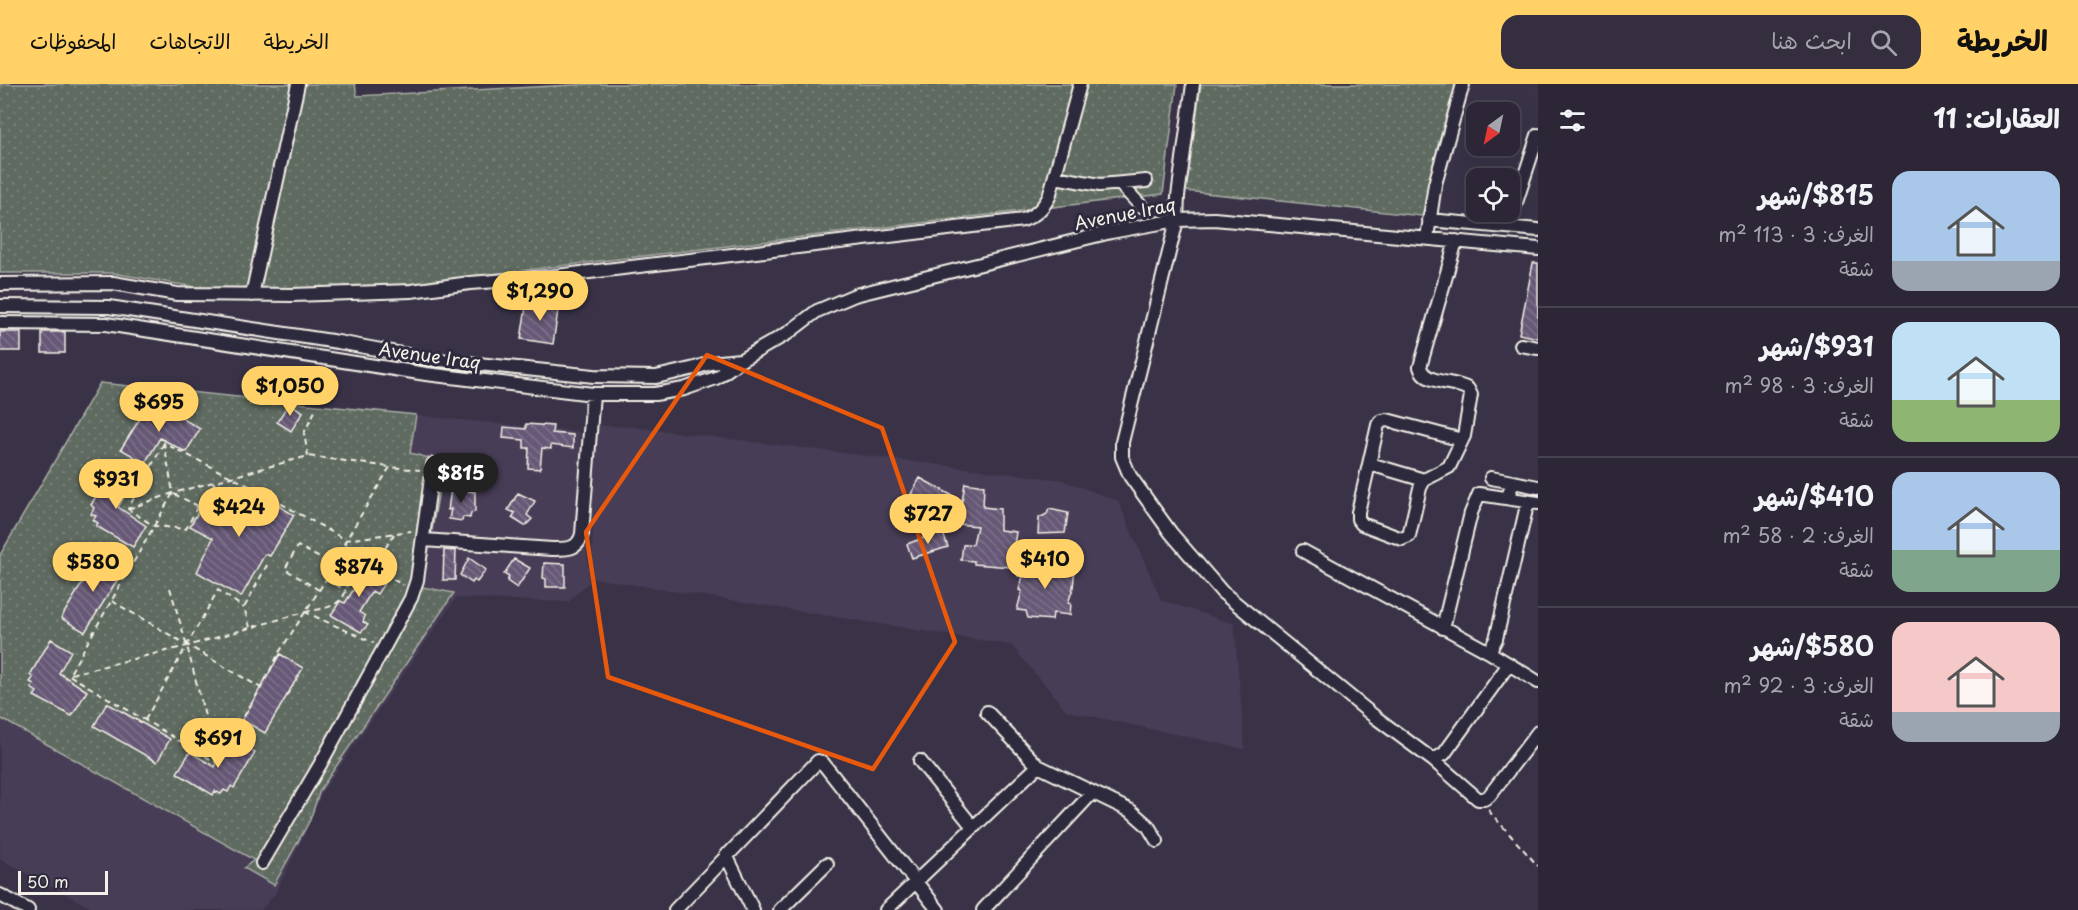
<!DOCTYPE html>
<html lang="ar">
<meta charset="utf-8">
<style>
body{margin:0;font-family:"Playpen Sans","Playpen Sans Arabic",sans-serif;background:#342e3e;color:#f1f3f6;direction:rtl;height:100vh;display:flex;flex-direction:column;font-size:22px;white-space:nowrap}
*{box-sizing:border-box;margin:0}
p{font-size:20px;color:#a6a5ad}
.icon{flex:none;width:33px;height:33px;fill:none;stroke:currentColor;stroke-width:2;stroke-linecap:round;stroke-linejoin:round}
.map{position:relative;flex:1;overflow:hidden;direction:ltr}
.drawer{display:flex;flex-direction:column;background:#2c2636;width:540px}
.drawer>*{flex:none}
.needle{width:39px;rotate:213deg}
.controls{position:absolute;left:1466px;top:18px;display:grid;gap:12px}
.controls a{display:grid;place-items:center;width:54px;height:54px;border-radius:12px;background:#2c2636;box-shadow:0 6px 24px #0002,0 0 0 2px #484351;font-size:30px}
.scale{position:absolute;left:18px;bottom:15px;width:90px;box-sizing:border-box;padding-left:6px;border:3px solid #f4f1e8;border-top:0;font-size:16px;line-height:21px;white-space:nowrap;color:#f4f1e8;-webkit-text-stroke:4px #2f2a3d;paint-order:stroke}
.price{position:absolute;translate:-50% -51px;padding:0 14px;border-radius:21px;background:#ffd166;color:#111;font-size:20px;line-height:39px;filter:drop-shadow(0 2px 3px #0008)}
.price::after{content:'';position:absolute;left:50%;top:36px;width:18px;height:14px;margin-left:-9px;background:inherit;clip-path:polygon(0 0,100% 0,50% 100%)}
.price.active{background:#222;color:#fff}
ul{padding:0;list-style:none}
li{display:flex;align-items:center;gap:18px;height:150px;padding:0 18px}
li+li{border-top:2px solid #484351}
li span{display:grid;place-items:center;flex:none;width:168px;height:120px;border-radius:18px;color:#555}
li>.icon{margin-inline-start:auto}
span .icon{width:72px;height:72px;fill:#fffc;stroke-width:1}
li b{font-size:26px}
h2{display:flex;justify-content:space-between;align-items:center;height:72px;padding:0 18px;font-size:26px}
header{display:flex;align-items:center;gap:36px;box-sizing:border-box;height:84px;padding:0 30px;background:#ffd166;color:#111}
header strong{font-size:28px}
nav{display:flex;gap:33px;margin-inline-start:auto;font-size:21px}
.search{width:420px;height:54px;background:#342e3e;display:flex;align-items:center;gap:15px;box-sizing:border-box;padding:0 21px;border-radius:18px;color:#a6a5ad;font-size:22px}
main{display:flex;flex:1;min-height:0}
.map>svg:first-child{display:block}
.built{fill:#473e56}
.grass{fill:url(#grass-dots);stroke:#a9aea4;stroke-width:1.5}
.building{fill:url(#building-back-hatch);stroke:#f4f1e8;stroke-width:1.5}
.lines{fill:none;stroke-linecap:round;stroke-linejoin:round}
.minor-casing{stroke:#f4f1e8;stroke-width:16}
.path{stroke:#f4f1e8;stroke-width:2;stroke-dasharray:6 4.5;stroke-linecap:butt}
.minor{stroke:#2f2a3d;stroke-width:12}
.marked{fill:none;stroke:#e8590c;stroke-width:4.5;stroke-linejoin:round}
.labels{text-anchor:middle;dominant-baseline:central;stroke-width:6;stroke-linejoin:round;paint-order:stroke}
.street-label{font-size:18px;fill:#f4f1e8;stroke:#2f2a3d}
</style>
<header>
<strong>الخريطة</strong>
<div class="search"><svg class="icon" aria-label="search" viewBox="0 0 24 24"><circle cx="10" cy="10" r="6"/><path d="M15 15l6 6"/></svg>ابحث هنا</div>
<nav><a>الخريطة</a><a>الاتجاهات</a><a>المحفوظات</a></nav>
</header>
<main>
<section class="drawer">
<h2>العقارات: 11<svg class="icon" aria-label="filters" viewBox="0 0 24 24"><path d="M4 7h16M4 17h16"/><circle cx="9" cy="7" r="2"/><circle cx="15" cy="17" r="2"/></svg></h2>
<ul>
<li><span style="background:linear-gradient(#a9c7e8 75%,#9aa5b1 0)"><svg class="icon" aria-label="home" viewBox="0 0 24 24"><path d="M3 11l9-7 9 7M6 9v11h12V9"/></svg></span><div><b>$815/شهر</b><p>الغرف: 3 · 113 m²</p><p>شقة</p></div></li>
<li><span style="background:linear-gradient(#bfe0f5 65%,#8fb573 0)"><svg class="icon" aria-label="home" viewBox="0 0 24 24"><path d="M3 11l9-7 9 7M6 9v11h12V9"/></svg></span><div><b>$931/شهر</b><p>الغرف: 3 · 98 m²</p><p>شقة</p></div></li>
<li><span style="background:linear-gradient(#a9c7e8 65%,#7fa58c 0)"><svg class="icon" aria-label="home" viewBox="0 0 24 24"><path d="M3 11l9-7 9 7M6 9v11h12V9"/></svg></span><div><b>$410/شهر</b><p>الغرف: 2 · 58 m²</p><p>شقة</p></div></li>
<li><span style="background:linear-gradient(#f6c9c9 75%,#9aa5b1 0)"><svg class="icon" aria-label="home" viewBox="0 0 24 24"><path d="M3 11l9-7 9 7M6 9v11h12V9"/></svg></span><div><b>$580/شهر</b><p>الغرف: 3 · 92 m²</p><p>شقة</p></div></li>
</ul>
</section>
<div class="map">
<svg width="1538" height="826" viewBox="0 0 1538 826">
<defs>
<pattern id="grass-dots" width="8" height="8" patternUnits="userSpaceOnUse" patternTransform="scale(1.5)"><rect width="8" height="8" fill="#5e6a60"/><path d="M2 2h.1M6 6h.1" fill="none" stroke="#768077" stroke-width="1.8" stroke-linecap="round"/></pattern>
<pattern id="building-back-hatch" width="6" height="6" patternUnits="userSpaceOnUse" patternTransform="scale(1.5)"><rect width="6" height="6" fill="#665976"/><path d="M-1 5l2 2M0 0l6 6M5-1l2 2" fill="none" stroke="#7c718a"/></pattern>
</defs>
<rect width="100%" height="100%" fill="#3a3348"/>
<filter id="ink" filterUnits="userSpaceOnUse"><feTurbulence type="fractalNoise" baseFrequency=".0167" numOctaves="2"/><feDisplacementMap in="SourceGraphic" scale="12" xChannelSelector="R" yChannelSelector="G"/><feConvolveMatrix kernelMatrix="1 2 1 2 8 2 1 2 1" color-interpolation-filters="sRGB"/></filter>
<g filter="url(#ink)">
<path class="built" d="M 100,299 L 579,348 L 589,498 L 568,518 L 456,514 L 322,708 L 309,741 L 275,810 L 261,826 L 95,826 L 0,775 L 0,471 Z
M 594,341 L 633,343 L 1062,396 L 1118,417 L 1161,516 L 1234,540 L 1245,665 L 1067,627 L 1011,561 L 592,494 Z"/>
<path class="grass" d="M 0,0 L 355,0 L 357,12 L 592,0 L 1177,0 L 1163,110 L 383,203 L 213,206 L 112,189 L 0,189 Z
M 1201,0 L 1456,0 L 1422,132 L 1186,107 Z
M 100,299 L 416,331 L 410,369 L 444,378 L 422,503 L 454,509 L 320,706 L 310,736 L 274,801 L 244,784 L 254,776 L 0,634 L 0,471 Z"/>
<path class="building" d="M 1533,179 L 1538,179 L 1538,254 L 1519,250 Z
M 527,216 L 559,220 L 553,260 L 521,255 Z
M 0,248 L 21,248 L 21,267 L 0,267 Z
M 42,248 L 65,248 L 65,269 L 42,269 Z
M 289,319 L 303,328 L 291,347 L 277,338 Z
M 157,323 L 166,328 L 167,325 L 200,345 L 186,368 L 160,354 L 145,379 L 121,365 L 144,328 L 146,329 L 149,326 L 154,328 Z
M 526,340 L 553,342 L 552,349 L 573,351 L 573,364 L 551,361 L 551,365 L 542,364 L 540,385 L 528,384 L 529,364 L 524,364 L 524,356 L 503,354 L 504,343 L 526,345 Z
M 112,385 L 134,397 L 118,423 L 146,442 L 133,463 L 96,442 L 98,439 L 93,436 L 96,432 L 91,430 L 94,424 L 91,421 Z
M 920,394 L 962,417 L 965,399 L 984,402 L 983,423 L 1000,425 L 1000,446 L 1016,448 L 1011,483 L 974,480 L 974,477 L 961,476 L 963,461 L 973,460 L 977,442 L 939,438 L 942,447 L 906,445 L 910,426 L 946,427 L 911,410 Z
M 451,405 L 475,408 L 475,428 L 471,429 L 470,434 L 463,433 L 462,437 L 449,435 L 451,425 L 448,426 Z
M 211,406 L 245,427 L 255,408 L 294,431 L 270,472 L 265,470 L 241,513 L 197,488 L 213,454 L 190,442 Z
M 518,409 L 535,417 L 527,431 L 532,435 L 525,442 L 512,434 L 515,429 L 508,426 Z
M 1049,425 L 1068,429 L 1065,449 L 1038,450 L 1039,434 L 1047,430 Z
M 942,447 L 948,463 L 912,474 L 907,460 Z
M 444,466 L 456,467 L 455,496 L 443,496 Z
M 100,470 L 124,485 L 85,548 L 61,534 Z
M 469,474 L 486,486 L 477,498 L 474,496 L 472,499 L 460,491 Z
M 514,475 L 530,484 L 517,504 L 507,497 L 509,493 L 504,490 Z
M 1019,477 L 1075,483 L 1073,504 L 1068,519 L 1071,519 L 1070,531 L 1053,529 L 1052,536 L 1028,534 L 1026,527 L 1017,526 L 1022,507 L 1019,506 L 1023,492 L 1018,492 Z
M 544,479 L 565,480 L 565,503 L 546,503 L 546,495 L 543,494 Z
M 361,480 L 387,495 L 377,510 L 372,507 L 359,528 L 365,532 L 363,538 L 368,541 L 361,548 L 331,531 L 340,517 L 345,519 L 358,499 L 351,495 Z
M 51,555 L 71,567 L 59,589 L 87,607 L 72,632 L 34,612 L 37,608 L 31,604 L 34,600 L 30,598 L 33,594 L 30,591 Z
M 280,570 L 303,584 L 265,649 L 242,636 Z
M 107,619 L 170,655 L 157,678 L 94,642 Z
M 232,654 L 255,669 L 234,704 L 231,702 L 228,708 L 224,706 L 221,710 L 215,707 L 213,711 L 177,689 L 190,668 L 215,683 Z"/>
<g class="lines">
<defs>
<path id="minor" d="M 1193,0 L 1178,112 L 1177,136 L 1122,358 L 1122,373 L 1130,392 L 1171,449 L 1222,508 L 1375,633 L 1433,676 L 1444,670 L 1509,580
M 1055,93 L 1100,101 L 1146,97
M 1121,101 L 1141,122
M 1429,136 L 1538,146
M 1508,143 L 1538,51
M 1427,154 L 1435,100 L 1463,0
M 1456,157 L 1420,283 C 1425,301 1454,296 1468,305 L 1471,311 L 1464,352 L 1462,356 L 1449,383 L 1424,396 L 1420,404 L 1409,452 L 1402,455 L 1362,440 L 1358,435 L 1358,428 L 1378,341 L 1382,337 L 1387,336 L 1462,356
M 0,200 L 113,199 L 177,210 L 292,211 L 411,207 L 470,199 L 548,193 L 1023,136 C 1036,131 1042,125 1049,113 L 1080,0
M 252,211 L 298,0
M 0,222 L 109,223 L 338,258 L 430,275 L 594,292 L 656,293 L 695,284 L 710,279 L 740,276
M 0,239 L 106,240 L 426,290 L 593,310 L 655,310 L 684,305 L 716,294 L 741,276 L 788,249 L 817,227 L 855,211 L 1111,148 L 1177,136 L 1214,135 L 1538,165
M 1521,261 L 1538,264
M 1370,380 L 1424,396
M 1491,394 L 1513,398
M 1508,413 L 1513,398 L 1538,403
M 424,456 L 552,465 C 567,465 578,466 582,450 L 593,310
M 1303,467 L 1489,568 L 1538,598
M 1443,544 L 1471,429 L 1479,410 L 1538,419
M 1489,568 L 1496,555 L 1528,417
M 987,628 L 1038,682 L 1131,727 L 1148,742 L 1157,757
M 1433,676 L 1478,715 L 1484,715 L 1489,712 L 1538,648
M 920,677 L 973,743
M 726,771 L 753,826
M 262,779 L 321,679 L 411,514 L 417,496 L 433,380
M 0,811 L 28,826
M 675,826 L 818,677 L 822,678 L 938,826
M 780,826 L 827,780
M 886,826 L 1038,682
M 983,826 L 1092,709"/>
</defs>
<use href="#minor" class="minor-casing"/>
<path class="path" d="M 164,359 L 128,425 L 154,442 L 186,445 L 198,422 L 215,399
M 308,372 L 304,349 L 316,325
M 212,402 L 246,421 L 255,405
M 174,410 L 198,422
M 128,425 L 173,409 L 308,372 L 390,383
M 394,450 L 373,484 L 403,501
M 327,494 L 346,507
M 170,504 L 187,562 L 217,679 L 69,591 L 173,409 L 164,359 L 255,405 L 346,456 L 411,447
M 319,506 L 285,485 L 298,462 L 334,482
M 112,517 L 261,604
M 305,528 C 314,526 326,525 333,521 C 356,510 348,477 346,457
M 250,543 L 244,524 L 267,481
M 71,590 L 187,562 L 305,528 L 374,559
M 145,636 L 218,506 L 244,524
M 217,678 L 261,604 L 280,567 L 327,494 L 346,456 L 390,383 L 420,386
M 1488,726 L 1538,782"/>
<use href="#minor" class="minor"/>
</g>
</g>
<path class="marked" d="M 707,271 L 882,344 L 955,558 L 873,685 L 608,593 L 586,448 Z"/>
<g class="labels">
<g class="street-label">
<text transform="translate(1125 129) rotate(-11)">Avenue Iraq</text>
<text transform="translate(430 271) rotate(8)">Avenue Iraq</text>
</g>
</g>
</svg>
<div class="controls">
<a><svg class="needle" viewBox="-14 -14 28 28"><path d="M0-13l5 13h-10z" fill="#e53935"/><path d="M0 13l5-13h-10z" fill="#a6a5ad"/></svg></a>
<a><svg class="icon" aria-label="locate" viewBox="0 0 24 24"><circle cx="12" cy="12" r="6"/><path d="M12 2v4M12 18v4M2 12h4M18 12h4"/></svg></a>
</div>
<div class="scale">50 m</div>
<b class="price" style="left:540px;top:238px">$1,290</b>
<b class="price" style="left:290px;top:333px">$1,050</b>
<b class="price" style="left:159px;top:349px">$695</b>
<b class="price active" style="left:461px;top:420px">$815</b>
<b class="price" style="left:116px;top:426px">$931</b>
<b class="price" style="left:239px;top:454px">$424</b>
<b class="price" style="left:928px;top:461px">$727</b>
<b class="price" style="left:1045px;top:506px">$410</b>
<b class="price" style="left:93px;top:509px">$580</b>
<b class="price" style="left:359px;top:514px">$874</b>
<b class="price" style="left:218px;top:685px">$691</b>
</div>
</main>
